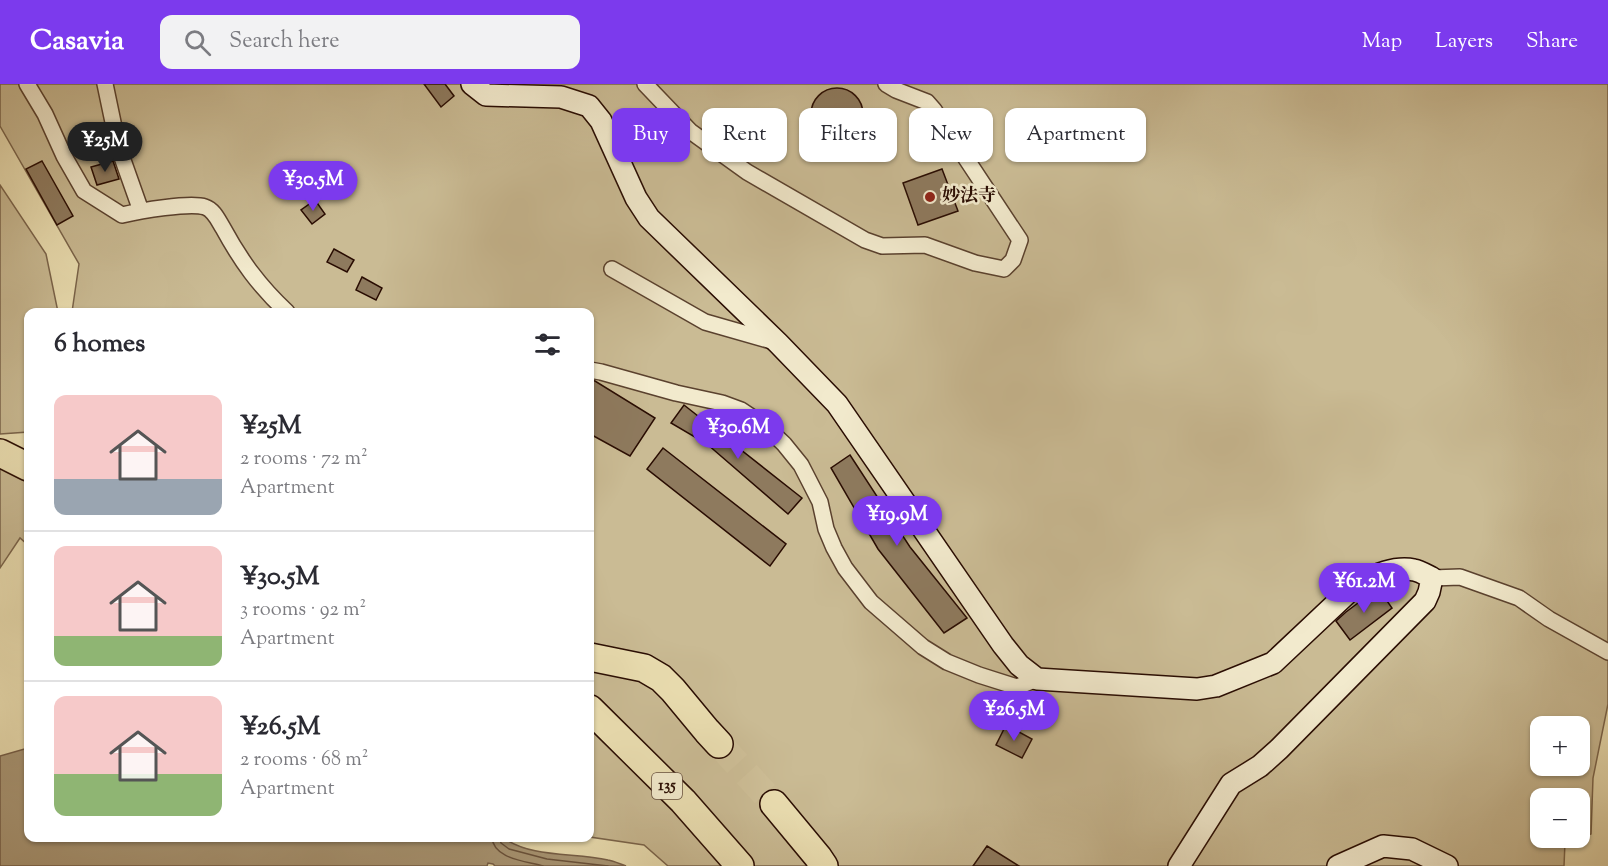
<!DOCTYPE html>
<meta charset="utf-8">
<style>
body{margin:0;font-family:"Sorts Mill Goudy","Noto Serif JP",serif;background:#f2f2f3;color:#2b2b33;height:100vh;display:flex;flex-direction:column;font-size:22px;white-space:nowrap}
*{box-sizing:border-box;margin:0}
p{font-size:20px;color:#7c7c81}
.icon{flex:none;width:33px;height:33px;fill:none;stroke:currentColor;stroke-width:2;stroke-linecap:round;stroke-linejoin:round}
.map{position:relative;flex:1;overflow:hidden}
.sheet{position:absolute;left:24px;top:224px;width:570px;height:534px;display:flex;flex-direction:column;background:#fff;border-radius:12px;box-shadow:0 2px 4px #0004}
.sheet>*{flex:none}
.guide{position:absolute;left:612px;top:24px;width:570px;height:54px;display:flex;gap:12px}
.fabs{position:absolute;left:1530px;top:632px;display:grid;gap:12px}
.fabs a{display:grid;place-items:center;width:60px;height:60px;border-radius:12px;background:#fff;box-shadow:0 2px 4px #0004;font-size:30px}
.price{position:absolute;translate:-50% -51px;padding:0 14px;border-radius:21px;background:#7c3aed;color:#fff;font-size:20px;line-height:39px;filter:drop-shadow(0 2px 3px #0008)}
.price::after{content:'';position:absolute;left:50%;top:36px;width:18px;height:14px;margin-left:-9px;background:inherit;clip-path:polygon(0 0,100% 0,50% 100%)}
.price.active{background:#222;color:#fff}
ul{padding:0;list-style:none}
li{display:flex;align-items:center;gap:18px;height:150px;padding:0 30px}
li+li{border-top:2px solid #e1e1e2}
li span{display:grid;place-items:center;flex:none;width:168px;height:120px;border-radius:12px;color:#555}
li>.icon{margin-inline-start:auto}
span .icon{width:72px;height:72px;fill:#fffc;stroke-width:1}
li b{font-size:26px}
h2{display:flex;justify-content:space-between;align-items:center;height:72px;padding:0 30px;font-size:26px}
.chip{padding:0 21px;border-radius:12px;background:#fff;box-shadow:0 2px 4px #0004;font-size:21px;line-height:54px}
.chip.active{background:#7c3aed;color:#fff}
header{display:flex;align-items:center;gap:36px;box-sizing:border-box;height:84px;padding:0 30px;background:#7c3aed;color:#fff}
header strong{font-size:28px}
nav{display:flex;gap:33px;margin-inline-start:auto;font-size:21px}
.search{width:420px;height:54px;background:#f2f2f3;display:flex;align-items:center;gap:15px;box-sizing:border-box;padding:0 21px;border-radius:12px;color:#7c7c81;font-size:22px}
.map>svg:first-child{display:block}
.green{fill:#cabb94;stroke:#7a644b;stroke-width:1.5;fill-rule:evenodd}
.water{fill:#a99776;stroke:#765f48;stroke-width:1.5}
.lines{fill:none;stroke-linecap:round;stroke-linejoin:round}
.shore{stroke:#69523c;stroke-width:1.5}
.building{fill:#8e7a5e;stroke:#290c02;stroke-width:1.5}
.highway-tunnel{stroke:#cebf98;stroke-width:27;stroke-dasharray:27 14;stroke-linecap:butt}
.street-casing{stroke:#5a412e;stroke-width:18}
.secondary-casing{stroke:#290c02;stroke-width:24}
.highway-casing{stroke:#290c02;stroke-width:30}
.street{stroke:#f2eacd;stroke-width:15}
.secondary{stroke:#f2eacd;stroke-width:21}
.highway{stroke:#ebdfb2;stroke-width:27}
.poi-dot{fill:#8f2418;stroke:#f2eacd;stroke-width:2}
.labels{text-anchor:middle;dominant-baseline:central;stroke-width:5;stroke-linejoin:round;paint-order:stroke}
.shield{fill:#f2eacd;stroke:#654f3f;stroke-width:1.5}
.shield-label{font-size:16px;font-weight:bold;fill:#290c02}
.poi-label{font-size:18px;font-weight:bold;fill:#290c02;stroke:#f2eacd;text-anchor:start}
</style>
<header>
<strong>Casavia</strong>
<div class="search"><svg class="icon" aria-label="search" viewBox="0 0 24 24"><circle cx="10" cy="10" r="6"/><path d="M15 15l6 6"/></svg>Search here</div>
<nav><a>Map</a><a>Layers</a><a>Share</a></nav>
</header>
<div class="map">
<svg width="1608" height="782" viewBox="0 0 1608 782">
<rect width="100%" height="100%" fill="#ebdfb2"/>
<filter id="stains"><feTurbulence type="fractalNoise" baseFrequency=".00333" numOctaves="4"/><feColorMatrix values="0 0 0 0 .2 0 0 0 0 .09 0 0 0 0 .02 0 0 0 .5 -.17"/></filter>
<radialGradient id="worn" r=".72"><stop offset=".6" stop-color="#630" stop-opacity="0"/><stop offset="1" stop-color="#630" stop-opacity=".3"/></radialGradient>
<path class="green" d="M 0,0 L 1608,0 L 1608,620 L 1593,694 L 1591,750 L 1565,758 L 1564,782 L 668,782 L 644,761 L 590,753 L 590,228 L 72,228 L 79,180 L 0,42 ZM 1540,642 L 1580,642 L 1580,681 L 1540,681 ZM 1540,714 L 1580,714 L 1580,753 L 1540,753 Z
M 0,101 L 46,170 L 58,228 L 28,228 L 28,348 L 0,350 Z
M 0,360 L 28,383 L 28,461 L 20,454 L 0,484 Z"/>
<path class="water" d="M 28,664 L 28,753 L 502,753 C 533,775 574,768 608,776 C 614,777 620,780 626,782 L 495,782 L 493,780 L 488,779 L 487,782 L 0,782 L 0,672 Z"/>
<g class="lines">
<path class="shore" d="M 492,753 C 493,775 526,777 543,782
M 499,753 L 501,759 L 509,765 L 547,775 L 608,782"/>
</g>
<path class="building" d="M 424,0 L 445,0 L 454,12 L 441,23 Z
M811 30a26 26 0 1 1 52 0a26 26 0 1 1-52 0Z
M 42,77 L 73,132 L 57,141 L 26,85 Z
M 113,77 L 119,95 L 97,101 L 91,83 Z
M 942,85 L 958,127 L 918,141 L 903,99 Z
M 315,116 L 325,130 L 312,140 L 301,126 Z
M 334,165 L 354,176 L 347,188 L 327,178 Z
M 362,193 L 382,204 L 376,216 L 356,206 Z
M 590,296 L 595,297 L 655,334 L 630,372 L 590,350 Z
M 684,321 L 802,414 L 788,430 L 707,360 L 671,339 Z
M 663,364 L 786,460 L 770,482 L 647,385 Z
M 850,371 L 910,463 L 967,534 L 944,549 L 878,465 L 831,384 Z
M 1378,504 L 1392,524 L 1350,556 L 1336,537 L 1346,528 Z
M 1006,641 L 1032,655 L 1022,674 L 996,661 Z
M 987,762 L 1019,782 L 973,782 Z"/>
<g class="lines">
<path class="highway-tunnel" d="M 719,660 L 774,720"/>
<defs>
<path id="street" d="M 27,0 L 45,30 L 64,72 L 84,107 L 122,131 C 139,127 190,118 205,123 C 214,126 218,136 223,144 C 241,177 259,202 287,228
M 105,0 L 118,62 L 141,127
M 645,0 L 690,47 L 747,88 L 865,156 L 882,162 L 925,161 L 975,179 L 1004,185 L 1013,176 L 1020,156 L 934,26 L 927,18 L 896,6 L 886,0
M 612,185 L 705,238 L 775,258
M 590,286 L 601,288 L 676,309 L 722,319 L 741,326 L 765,342 L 784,360 L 801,381 L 820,418 L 826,445 L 834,464 L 845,484 L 871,518 L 923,563 L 947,578 L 979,591 L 1017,603 L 1037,595
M 1432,494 L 1460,493 L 1519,514 L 1549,535 L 1608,568"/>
<path id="secondary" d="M 472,0 L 486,11 L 561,13 L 589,22 L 601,37 L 636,114 L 649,134 L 778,259 L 837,320 L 1003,561 L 1019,581 L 1037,595 L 1197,605 L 1216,602 L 1273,579 L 1358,499 C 1375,491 1395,482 1414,486 C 1420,487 1426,491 1432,494 L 1429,508 L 1425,517 L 1279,665 L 1260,682 L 1231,700 L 1179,782
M 1338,782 L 1383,762 L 1412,765 L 1447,782"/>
<path id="highway" d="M 0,369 L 28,383
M 590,573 L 644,584 L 661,594 L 673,606 L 707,647 L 719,660
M 590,625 L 683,717 L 740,782
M 774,720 L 818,773 L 824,782"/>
</defs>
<use href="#street" class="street-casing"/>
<use href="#secondary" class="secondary-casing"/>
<use href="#highway" class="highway-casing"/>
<use href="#street" class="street"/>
<use href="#secondary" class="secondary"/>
<use href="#highway" class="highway"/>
</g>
<circle class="poi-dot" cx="930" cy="113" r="6"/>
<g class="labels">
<rect class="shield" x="652" y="689" width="30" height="26" rx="4.5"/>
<g class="shield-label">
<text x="667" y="702">135</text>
</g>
<g class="poi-label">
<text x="942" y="113">妙法寺</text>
</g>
</g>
<rect width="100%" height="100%" filter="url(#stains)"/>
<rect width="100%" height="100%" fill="url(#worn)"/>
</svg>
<div class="fabs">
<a>+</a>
<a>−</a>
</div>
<b class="price active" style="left:105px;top:89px">¥25M</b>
<b class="price" style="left:313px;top:128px">¥30.5M</b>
<b class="price" style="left:738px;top:376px">¥30.6M</b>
<b class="price" style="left:897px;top:463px">¥19.9M</b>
<b class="price" style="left:1364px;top:530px">¥61.2M</b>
<b class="price" style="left:1014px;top:658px">¥26.5M</b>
<div class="guide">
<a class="chip active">Buy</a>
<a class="chip">Rent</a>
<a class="chip">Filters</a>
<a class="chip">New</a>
<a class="chip">Apartment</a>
</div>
<section class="sheet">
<h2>6 homes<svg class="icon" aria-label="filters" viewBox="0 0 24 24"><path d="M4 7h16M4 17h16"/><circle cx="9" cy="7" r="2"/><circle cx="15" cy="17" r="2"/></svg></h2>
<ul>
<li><span style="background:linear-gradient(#f6c9c9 70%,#9aa5b1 0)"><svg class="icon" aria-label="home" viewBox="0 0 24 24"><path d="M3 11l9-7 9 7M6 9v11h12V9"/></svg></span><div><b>¥25M</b><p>2 rooms · 72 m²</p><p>Apartment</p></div></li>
<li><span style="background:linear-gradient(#f6c9c9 75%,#8fb573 0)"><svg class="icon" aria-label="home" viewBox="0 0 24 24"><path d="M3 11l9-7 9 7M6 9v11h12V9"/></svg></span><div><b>¥30.5M</b><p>3 rooms · 92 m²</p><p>Apartment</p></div></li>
<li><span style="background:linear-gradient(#f6c9c9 65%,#8fb573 0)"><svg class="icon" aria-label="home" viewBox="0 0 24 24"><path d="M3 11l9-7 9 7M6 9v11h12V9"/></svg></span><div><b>¥26.5M</b><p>2 rooms · 68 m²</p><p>Apartment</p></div></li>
</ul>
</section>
</div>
